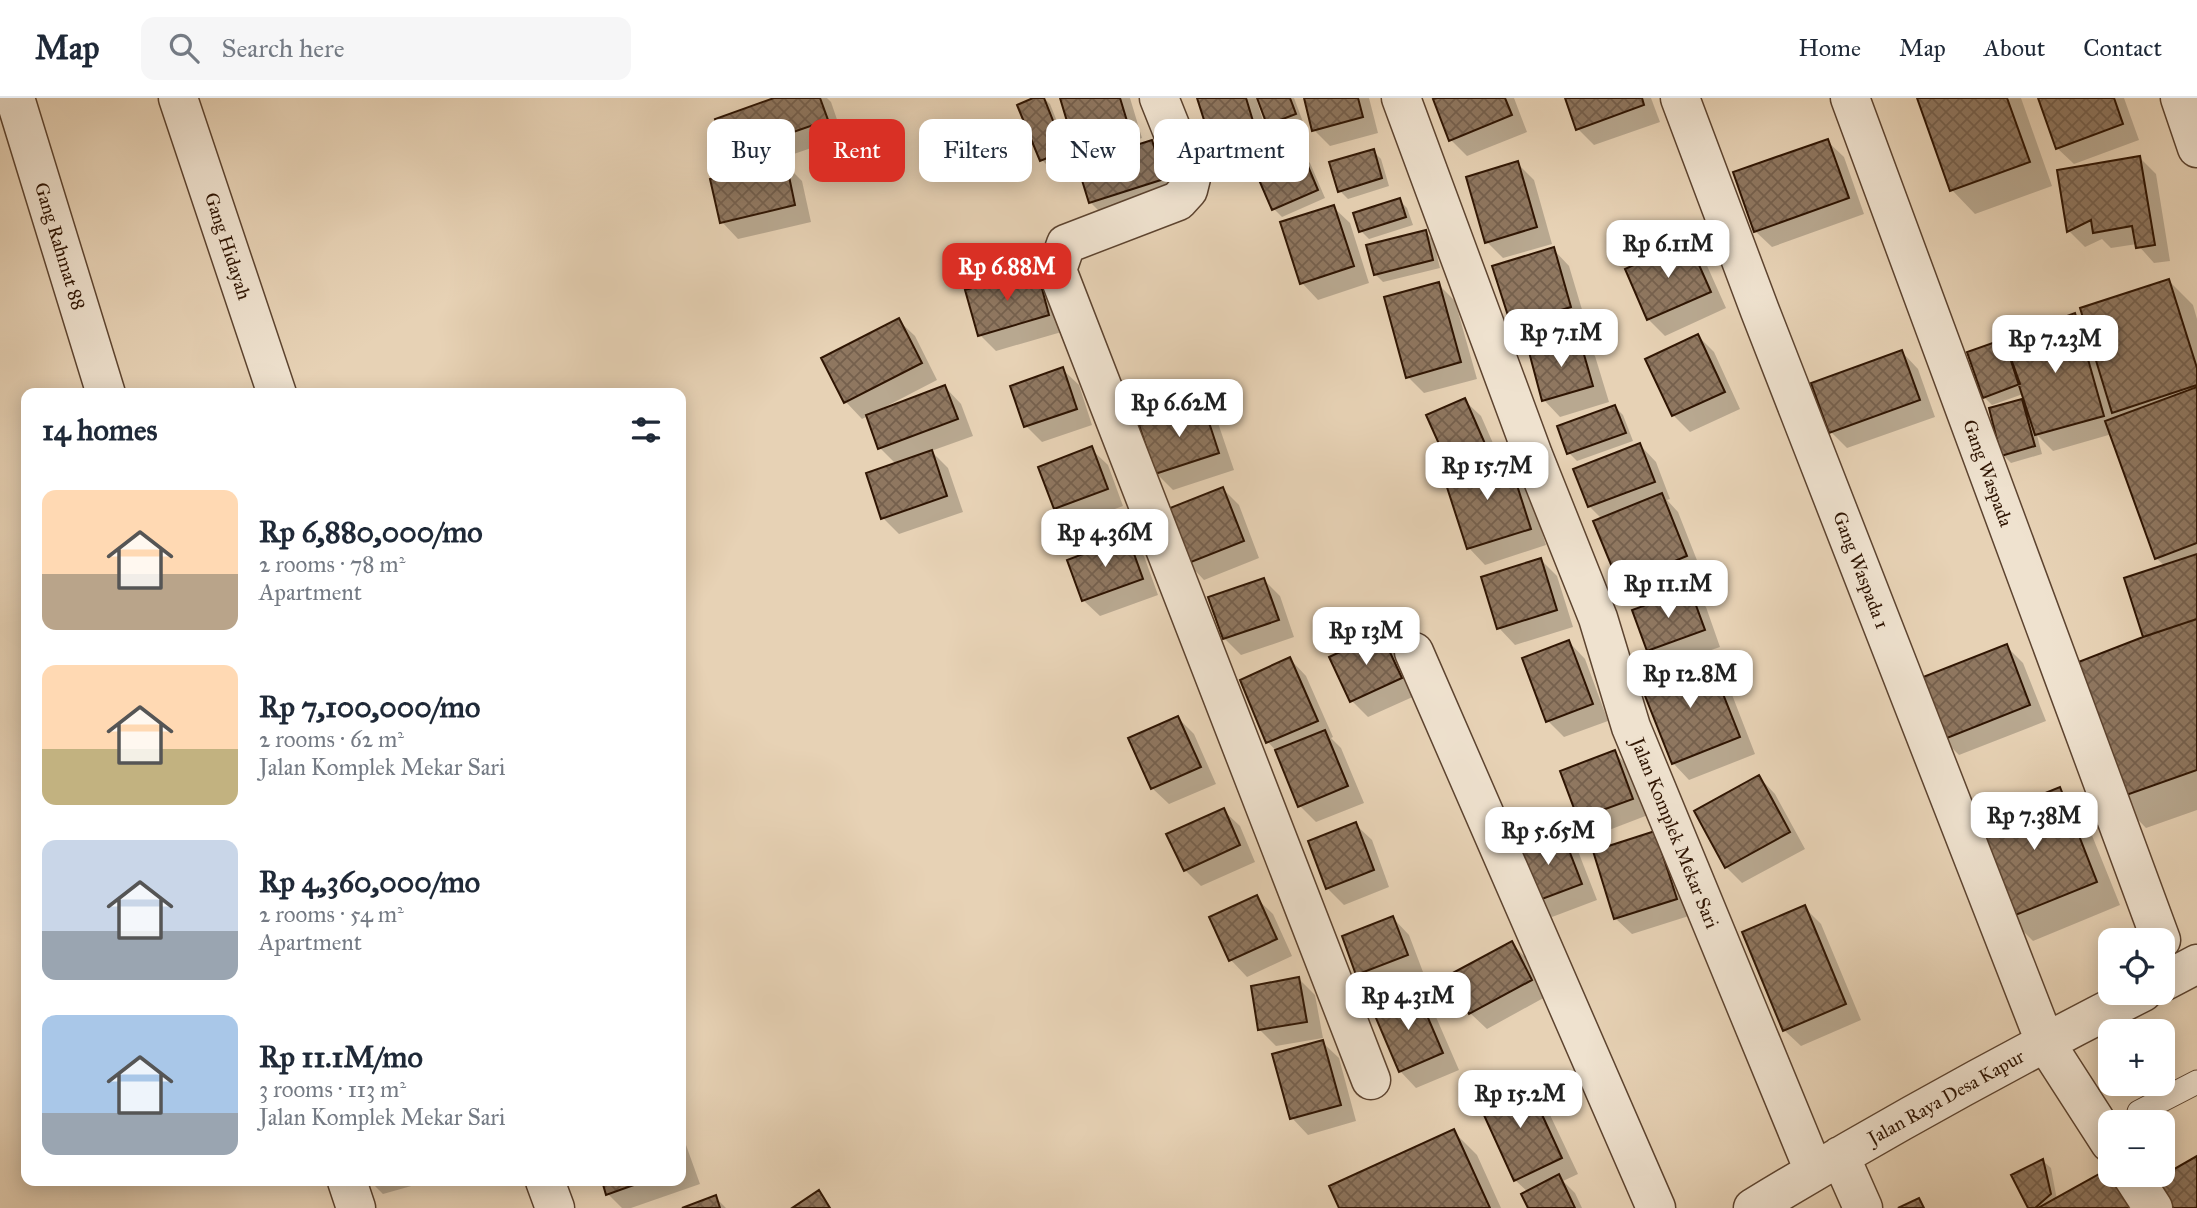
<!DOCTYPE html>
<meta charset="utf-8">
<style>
body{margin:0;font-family:"IM FELL Great Primer",serif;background:#f6f6f7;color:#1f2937;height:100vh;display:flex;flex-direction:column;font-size:26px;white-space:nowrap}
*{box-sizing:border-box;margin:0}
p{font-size:23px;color:#747a83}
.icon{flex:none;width:38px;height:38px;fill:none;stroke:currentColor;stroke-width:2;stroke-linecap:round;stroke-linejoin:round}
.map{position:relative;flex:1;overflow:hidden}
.sheet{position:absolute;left:21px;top:290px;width:665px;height:798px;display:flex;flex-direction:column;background:#fff;border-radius:14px;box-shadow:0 4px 18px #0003}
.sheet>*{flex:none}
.guide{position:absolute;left:707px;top:21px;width:665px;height:63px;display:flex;gap:14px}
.fabs{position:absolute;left:2098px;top:830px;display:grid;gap:14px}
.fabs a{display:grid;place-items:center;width:77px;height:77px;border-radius:14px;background:#fff;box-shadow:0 4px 18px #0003;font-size:35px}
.price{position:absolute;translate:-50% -60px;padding:0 16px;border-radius:14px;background:#fff;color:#222;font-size:23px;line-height:46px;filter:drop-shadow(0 2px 4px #0008)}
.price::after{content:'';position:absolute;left:50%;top:42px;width:21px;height:16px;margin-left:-10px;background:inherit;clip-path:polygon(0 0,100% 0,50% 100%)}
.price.selected{background:#d93025;color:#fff}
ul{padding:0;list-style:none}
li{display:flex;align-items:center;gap:21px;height:175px;padding:0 21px}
li span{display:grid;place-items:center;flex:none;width:196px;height:140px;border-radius:14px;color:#555}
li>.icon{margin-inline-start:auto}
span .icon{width:84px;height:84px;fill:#fffc;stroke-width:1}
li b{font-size:30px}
h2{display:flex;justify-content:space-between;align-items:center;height:84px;padding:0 21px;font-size:30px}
.pill{padding:0 24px;border-radius:14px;background:#fff;box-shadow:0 4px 18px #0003;font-size:24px;line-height:63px}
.pill.selected{background:#d93025;color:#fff}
header{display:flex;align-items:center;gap:42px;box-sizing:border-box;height:98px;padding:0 35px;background:#fff;border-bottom:2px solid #e0e1e3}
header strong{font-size:33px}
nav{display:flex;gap:38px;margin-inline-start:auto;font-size:24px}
.search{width:490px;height:63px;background:#f6f6f7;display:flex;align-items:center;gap:18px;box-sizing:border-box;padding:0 24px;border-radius:14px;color:#747a83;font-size:26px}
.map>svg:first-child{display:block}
.shadow{fill:#0003}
.building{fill:url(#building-cross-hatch);stroke:#2f1503;stroke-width:2}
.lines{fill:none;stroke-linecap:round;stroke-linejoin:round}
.lane-casing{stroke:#5d4430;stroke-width:25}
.street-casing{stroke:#5d4430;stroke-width:41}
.lane{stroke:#efe2cf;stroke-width:23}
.street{stroke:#efe2cf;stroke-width:38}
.labels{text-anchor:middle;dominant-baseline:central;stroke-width:7;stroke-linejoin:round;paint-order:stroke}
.street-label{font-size:19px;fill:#2f1503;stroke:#efe2cf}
</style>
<header>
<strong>Map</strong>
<div class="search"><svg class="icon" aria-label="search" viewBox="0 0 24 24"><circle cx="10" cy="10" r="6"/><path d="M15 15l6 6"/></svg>Search here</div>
<nav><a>Home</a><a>Map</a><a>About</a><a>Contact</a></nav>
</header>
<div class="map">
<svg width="2197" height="1110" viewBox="0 0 2197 1110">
<defs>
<pattern id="building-cross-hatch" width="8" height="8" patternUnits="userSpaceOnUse" patternTransform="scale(1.75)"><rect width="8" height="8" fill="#8f7760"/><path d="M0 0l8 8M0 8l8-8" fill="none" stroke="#75604d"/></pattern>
</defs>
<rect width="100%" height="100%" fill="#e7d2b5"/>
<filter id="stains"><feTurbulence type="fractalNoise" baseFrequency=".00286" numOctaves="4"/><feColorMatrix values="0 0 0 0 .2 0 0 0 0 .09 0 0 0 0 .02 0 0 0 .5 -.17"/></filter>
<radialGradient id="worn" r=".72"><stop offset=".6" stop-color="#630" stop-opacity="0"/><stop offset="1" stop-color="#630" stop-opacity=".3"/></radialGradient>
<path class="shadow" d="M 780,0 L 827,0 L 831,4 L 843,39 L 745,73 L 729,56 Z
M 1037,0 L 1044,0 L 1050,6 L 1072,61 L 1050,70 L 1042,62 L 1020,8 Z
M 1061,0 L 1130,0 L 1142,40 L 1090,56 L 1073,39 Z
M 1199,0 L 1256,0 L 1271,49 L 1230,62 L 1213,46 Z
M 1259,0 L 1294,0 L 1303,24 L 1277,34 L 1269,26 Z
M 1306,0 L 1369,0 L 1378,35 L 1330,48 L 1314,32 Z
M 1441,0 L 1514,0 L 1527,34 L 1467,58 L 1451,42 Z
M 1567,0 L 1651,0 L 1660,24 L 1594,47 L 1578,31 Z
M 1919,0 L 2021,0 L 2052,88 L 1975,116 L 1952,92 Z
M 2040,0 L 2124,0 L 2139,42 L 2074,66 L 2057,50 Z
M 1827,43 L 1844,59 L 1864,116 L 1772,149 L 1755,133 Z
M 1151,44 L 1168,61 L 1179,97 L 1107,121 L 1090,104 Z
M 1373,53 L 1381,61 L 1389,88 L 1348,101 L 1340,93 Z
M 1302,57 L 1310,65 L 1325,100 L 1282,119 L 1274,111 Z
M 2140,60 L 2156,76 L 2170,163 L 2154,165 L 2137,146 L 2111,150 L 2102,141 L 2085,149 L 2069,133 L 2059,74 Z
M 1517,65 L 1534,82 L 1552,146 L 1503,160 L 1487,144 Z
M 785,66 L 802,83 L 811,124 L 738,141 L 722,124 Z
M 1399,102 L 1407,110 L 1413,127 L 1369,141 L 1361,133 Z
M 1333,109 L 1350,125 L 1369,185 L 1318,202 L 1302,185 Z
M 1425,134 L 1433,142 L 1440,170 L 1383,184 L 1375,176 Z
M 1688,144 L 1704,161 L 1726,210 L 1665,238 L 1648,221 L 1627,172 Z
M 1553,151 L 1569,168 L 1586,225 L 1529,243 L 1512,226 Z
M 1036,174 L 1053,190 L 1065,233 L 996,253 L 980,237 Z
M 2169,183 L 2193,207 L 2197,221 L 2197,712 L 2146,730 L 2117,700 L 2145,540 L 2165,468 L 2156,460 L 2112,336 L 2053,353 L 2037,337 L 2042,356 L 2011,365 L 2003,357 L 2022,303 L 2027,309 L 2023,296 L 1992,307 L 1984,299 L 2074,218 L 2089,232 Z
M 1438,186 L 1455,203 L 1477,281 L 1424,295 L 1408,279 Z
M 898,222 L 915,238 L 937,282 L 883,310 L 884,312 L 945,289 L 961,306 L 973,338 L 931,353 L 948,370 L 963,414 L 899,436 L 883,420 L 896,366 L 880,350 L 868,318 L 862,321 L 846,304 L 823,261 Z
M 1698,238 L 1714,254 L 1740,311 L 1690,334 L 1673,317 Z
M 1579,241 L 1595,258 L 1609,304 L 1560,319 L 1544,302 Z
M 1902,254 L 1918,271 L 1935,319 L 1847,350 L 1831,334 Z
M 1062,271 L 1079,287 L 1092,327 L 1042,344 L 1026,328 Z
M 1464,302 L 1481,318 L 1500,361 L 1507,359 L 1523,375 L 1546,447 L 1485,467 L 1469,450 L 1458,374 L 1449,365 Z
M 1202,308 L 1218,325 L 1234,372 L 1173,392 L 1157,376 L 1141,328 Z
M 1615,309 L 1623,317 L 1633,343 L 1577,363 L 1569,355 Z
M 1640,347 L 1656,364 L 1670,401 L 1667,402 L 1678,414 L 1702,475 L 1636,501 L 1620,485 L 1602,421 L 1589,408 Z
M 1091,351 L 1108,367 L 1123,408 L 1072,427 L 1056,410 L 1041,370 Z
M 1223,391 L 1239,407 L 1259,460 L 1204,482 L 1188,465 Z
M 1128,441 L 1144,458 L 1158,497 L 1100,518 L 1083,502 Z
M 1541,462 L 1557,478 L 1573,529 L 1515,547 L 1499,530 Z
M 1264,482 L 1280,498 L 1294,539 L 1241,557 L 1224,540 Z
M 1690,493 L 1706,509 L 1720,549 L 1665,568 L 1649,552 Z
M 1381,537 L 1397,553 L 1417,597 L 1368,619 L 1352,603 Z
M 1569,544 L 1585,561 L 1608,623 L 1564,639 L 1548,623 Z
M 2006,548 L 2023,565 L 2046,623 L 1959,657 L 1943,641 Z
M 1707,560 L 1724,576 L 1755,656 L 1689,682 L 1673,665 Z
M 1290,561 L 1306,578 L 1333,639 L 1331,640 L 1341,650 L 1364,705 L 1316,724 L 1300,708 L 1277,654 L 1268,644 Z
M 1178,620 L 1194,636 L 1216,686 L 1169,706 L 1152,690 Z
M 1614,654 L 1630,670 L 1648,717 L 1596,737 L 1579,720 Z
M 1759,679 L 1775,696 L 1805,751 L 1742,785 L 1726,769 Z
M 2060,691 L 2083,715 L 2120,807 L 2033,843 L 2009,819 Z
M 1223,712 L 1240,728 L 1255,764 L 1201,788 L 1185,772 Z
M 1355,726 L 1372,742 L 1389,789 L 1344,807 L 1327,790 Z
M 1562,736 L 1578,753 L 1597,802 L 1552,819 L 1536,803 Z
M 1671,752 L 1692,817 L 1632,836 L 1615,820 L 1595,754 Z
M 1256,800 L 1273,816 L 1292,858 L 1247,879 L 1231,862 L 1211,820 Z
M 1804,809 L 1821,826 L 1861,922 L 1801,948 L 1784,932 Z
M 1393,820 L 1409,837 L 1423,874 L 1374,892 L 1358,876 Z
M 1511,845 L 1528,862 L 1547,898 L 1487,931 L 1470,915 Z
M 1299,881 L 1315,897 L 1323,940 L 1276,948 L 1259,931 Z
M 1417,896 L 1433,912 L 1459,972 L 1416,990 L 1400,973 Z
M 1322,944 L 1339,960 L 1356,1023 L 1308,1037 L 1292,1020 Z
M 1526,984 L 1542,1000 L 1578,1076 L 1563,1083 L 1575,1095 L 1582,1110 L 1530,1110 L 1528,1094 L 1515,1082 Z
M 1453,1033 L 1477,1057 L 1501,1110 L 1341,1110 Z
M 681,1042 L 686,1047 L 700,1086 L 631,1110 L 622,1110 L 608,1096 L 603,1083 L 681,1083 Z
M 2043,1063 L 2051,1070 L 2057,1102 L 2110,1072 L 2110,1076 L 2151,1110 L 2030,1110 Z
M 370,1083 L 429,1083 L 383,1096 Z
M 715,1099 L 726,1110 L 687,1110 Z"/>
<path class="building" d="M 774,0 L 820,0 L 828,22 L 727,57 L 715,21 Z
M 1033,0 L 1044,0 L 1065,53 L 1040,63 L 1017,7 Z
M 1060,0 L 1120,0 L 1127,23 L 1072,40 Z
M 1197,0 L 1246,0 L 1256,33 L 1212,47 Z
M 1257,0 L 1290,0 L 1296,16 L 1267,27 Z
M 1304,0 L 1358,0 L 1363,19 L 1312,33 Z
M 1437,0 L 1505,0 L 1512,17 L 1449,43 L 1433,1 Z
M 1565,0 L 1642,0 L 1644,7 L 1576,32 Z
M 1917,0 L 2007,0 L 2030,64 L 1950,93 Z
M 2038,0 L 2114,0 L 2123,26 L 2056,51 Z
M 1828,41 L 1849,100 L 1754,134 L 1733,74 Z
M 1152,42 L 1164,81 L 1089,105 L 1077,66 Z
M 1374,51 L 1382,80 L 1338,94 L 1329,64 Z
M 1302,54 L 1318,92 L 1272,112 L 1256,75 Z
M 2140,58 L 2155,147 L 2136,150 L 2132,128 L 2093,135 L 2091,122 L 2067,134 L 2057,72 Z
M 1518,63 L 1537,129 L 1485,145 L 1466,79 Z
M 786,64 L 795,107 L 720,125 L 710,81 Z
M 1400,100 L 1406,119 L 1359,134 L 1353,115 Z
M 1334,107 L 1354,168 L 1300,186 L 1280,124 Z
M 1426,132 L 1433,162 L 1374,177 L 1366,147 Z
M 1688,142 L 1711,194 L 1647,222 L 1625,171 Z
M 1554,149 L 1571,209 L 1511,227 L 1492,168 Z
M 1037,172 L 1049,217 L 978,238 L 965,192 Z
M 2169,181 L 2197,270 L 2197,287 L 2112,315 L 2080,210 Z
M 1439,184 L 1461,264 L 1406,280 L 1384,199 Z
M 2075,215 L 2104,318 L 2035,337 L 2004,241 Z
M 899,220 L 922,265 L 844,305 L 821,260 Z
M 1698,236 L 1725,294 L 1672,318 L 1645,261 Z
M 1579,239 L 1593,288 L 1542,303 L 1529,254 Z
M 2004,241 L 2020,286 L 1983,300 L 1967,254 Z
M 1902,252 L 1920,302 L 1829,335 L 1811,285 Z
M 1063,269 L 1077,311 L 1024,329 L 1010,288 Z
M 945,287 L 958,321 L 878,351 L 866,317 Z
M 2197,289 L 2197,445 L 2155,461 L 2105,323 Z
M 1465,300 L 1486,348 L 1448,366 L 1426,317 Z
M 2022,301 L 2035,348 L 2001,358 L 1989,310 Z
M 1203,306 L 1219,355 L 1155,376 L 1139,327 Z
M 1615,307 L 1626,335 L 1567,356 L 1557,328 Z
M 1640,345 L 1655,384 L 1588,409 L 1573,371 Z
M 1092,348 L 1108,391 L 1054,411 L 1038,369 Z
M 932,352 L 947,398 L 881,421 L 866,375 Z
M 1507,356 L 1531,431 L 1467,451 L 1443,377 Z
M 1223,389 L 1244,443 L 1186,466 L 1165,412 Z
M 1662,395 L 1687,458 L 1619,486 L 1593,423 Z
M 1128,439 L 1143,481 L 1082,503 L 1067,462 Z
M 2197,456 L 2197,521 L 2143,539 L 2124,480 Z
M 1541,460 L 1557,512 L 1497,531 L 1481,479 Z
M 1264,480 L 1279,522 L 1223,541 L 1208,499 Z
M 1690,491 L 1705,532 L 1647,553 L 1632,512 Z
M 2197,521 L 2197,672 L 2115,701 L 2068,568 L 2143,539 Z
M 1381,535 L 1402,580 L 1350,604 L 1329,559 Z
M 1569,542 L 1593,606 L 1546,624 L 1522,560 Z
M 2007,546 L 2030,607 L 1942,642 L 1918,581 Z
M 1708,558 L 1740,639 L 1672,666 L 1640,585 Z
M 1290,559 L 1318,623 L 1266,645 L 1240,582 Z
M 1178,618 L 1201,669 L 1151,691 L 1128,640 Z
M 1325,632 L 1348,688 L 1298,709 L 1275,652 Z
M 1615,652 L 1633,701 L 1578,721 L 1560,673 Z
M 1759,677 L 1790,734 L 1725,770 L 1694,713 Z
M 2060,689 L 2097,784 L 2008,820 L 1971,725 Z
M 1224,710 L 1240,747 L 1184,773 L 1166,736 Z
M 1356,724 L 1374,772 L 1326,791 L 1308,743 Z
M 1655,733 L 1677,801 L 1614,821 L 1593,753 Z
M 1562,734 L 1582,786 L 1534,804 L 1515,752 Z
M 1257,797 L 1277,841 L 1229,863 L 1209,819 Z
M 1805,807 L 1846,906 L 1783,933 L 1742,834 Z
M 1393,818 L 1408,857 L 1356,877 L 1342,838 Z
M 1512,843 L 1532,882 L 1469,916 L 1449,877 Z
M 1299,879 L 1307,924 L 1258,932 L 1251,888 Z
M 1417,894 L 1443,955 L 1399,974 L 1373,913 Z
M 1323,942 L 1341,1007 L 1290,1021 L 1272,956 Z
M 1526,982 L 1562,1060 L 1514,1083 L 1478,1004 Z
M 1454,1031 L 1490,1110 L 1339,1110 L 1329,1088 Z
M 2197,1058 L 2197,1110 L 2173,1110 L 2157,1081 Z
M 2043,1061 L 2051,1096 L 2035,1110 L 2028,1110 L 2011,1077 Z
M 2110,1070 L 2110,1076 L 2123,1076 L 2142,1110 L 2038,1110 Z
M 1559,1076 L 1575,1110 L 1528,1110 L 1521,1096 Z
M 602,1083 L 645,1083 L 606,1097 Z
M 819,1092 L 830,1110 L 792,1110 Z
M 716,1097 L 720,1110 L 682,1110 Z
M 1919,1100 L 1924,1110 L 1898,1110 Z"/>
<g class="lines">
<defs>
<path id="lane" d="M 2139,1014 L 2197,984"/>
<path id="street" d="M 15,0 L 106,296
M 178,0 L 277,296
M 1159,0 L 1191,80 L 1188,92 L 1178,103 L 1066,146 L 1057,172 L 1371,982
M 1401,0 L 1533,357 L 1598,520 L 1631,629 L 1814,1073
M 1680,0 L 1760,213 L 2045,944 L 2110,1045
M 1850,0 L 2161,842
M 2180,0 L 2197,50
M 1414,554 L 1656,1110
M 2163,884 L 2197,866
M 1840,1058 L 1863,1110
M 2131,1076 L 2153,1110
M 347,1083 L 356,1110
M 545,1083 L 555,1110
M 1753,1110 C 1880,1033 2011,961 2143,894"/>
</defs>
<use href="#lane" class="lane-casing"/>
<use href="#street" class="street-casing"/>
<use href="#lane" class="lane"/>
<use href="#street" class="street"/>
</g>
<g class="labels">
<g class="street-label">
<text transform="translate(60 148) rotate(73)">Gang Rahmat 88</text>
<text transform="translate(228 148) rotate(72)">Gang Hidayah</text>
<text transform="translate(1988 375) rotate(70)">Gang Waspada</text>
<text transform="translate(1861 472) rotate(69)">Gang Waspada 1</text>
<text transform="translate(1675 735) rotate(68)">Jalan Komplek Mekar Sari</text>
<text transform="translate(1946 999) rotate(-29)">Jalan Raya Desa Kapur</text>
</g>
</g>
<rect width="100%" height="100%" filter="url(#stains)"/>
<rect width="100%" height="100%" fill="url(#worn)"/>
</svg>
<div class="fabs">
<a><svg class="icon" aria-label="locate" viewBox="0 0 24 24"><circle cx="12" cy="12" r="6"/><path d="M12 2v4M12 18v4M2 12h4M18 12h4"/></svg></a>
<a>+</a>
<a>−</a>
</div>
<b class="price" style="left:1668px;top:182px">Rp 6.11M</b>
<b class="price selected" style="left:1007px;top:205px">Rp 6.88M</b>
<b class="price" style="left:1561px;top:271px">Rp 7.1M</b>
<b class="price" style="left:2055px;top:277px">Rp 7.23M</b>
<b class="price" style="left:1179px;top:341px">Rp 6.62M</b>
<b class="price" style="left:1487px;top:404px">Rp 15.7M</b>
<b class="price" style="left:1105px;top:471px">Rp 4.36M</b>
<b class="price" style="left:1668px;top:522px">Rp 11.1M</b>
<b class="price" style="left:1366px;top:569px">Rp 13M</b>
<b class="price" style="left:1690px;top:612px">Rp 12.8M</b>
<b class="price" style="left:2034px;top:754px">Rp 7.38M</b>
<b class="price" style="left:1548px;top:769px">Rp 5.65M</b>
<b class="price" style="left:1408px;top:934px">Rp 4.31M</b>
<b class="price" style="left:1520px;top:1032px">Rp 15.2M</b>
<div class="guide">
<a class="pill">Buy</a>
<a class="pill selected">Rent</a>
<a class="pill">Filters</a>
<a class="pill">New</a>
<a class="pill">Apartment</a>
</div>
<section class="sheet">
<h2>14 homes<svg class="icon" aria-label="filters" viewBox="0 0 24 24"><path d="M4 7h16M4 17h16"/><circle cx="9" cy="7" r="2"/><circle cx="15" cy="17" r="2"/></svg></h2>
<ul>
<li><span style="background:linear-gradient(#ffd9b3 60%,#b9a48a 0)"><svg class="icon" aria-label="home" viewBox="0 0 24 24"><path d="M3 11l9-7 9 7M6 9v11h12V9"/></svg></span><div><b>Rp 6,880,000/mo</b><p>2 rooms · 78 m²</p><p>Apartment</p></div></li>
<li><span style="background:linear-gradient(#ffd9b3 60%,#c2b280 0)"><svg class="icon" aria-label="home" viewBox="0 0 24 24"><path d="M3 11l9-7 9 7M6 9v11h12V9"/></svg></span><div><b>Rp 7,100,000/mo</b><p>2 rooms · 62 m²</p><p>Jalan Komplek Mekar Sari</p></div></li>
<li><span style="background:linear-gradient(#c9d6e8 65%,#9aa5b1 0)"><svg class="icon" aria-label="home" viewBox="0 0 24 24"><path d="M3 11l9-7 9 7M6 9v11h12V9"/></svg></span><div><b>Rp 4,360,000/mo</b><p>2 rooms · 54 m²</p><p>Apartment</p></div></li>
<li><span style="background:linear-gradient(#a9c7e8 70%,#9aa5b1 0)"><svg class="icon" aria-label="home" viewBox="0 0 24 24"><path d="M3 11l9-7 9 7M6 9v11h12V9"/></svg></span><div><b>Rp 11.1M/mo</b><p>3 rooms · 113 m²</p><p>Jalan Komplek Mekar Sari</p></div></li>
</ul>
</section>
</div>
